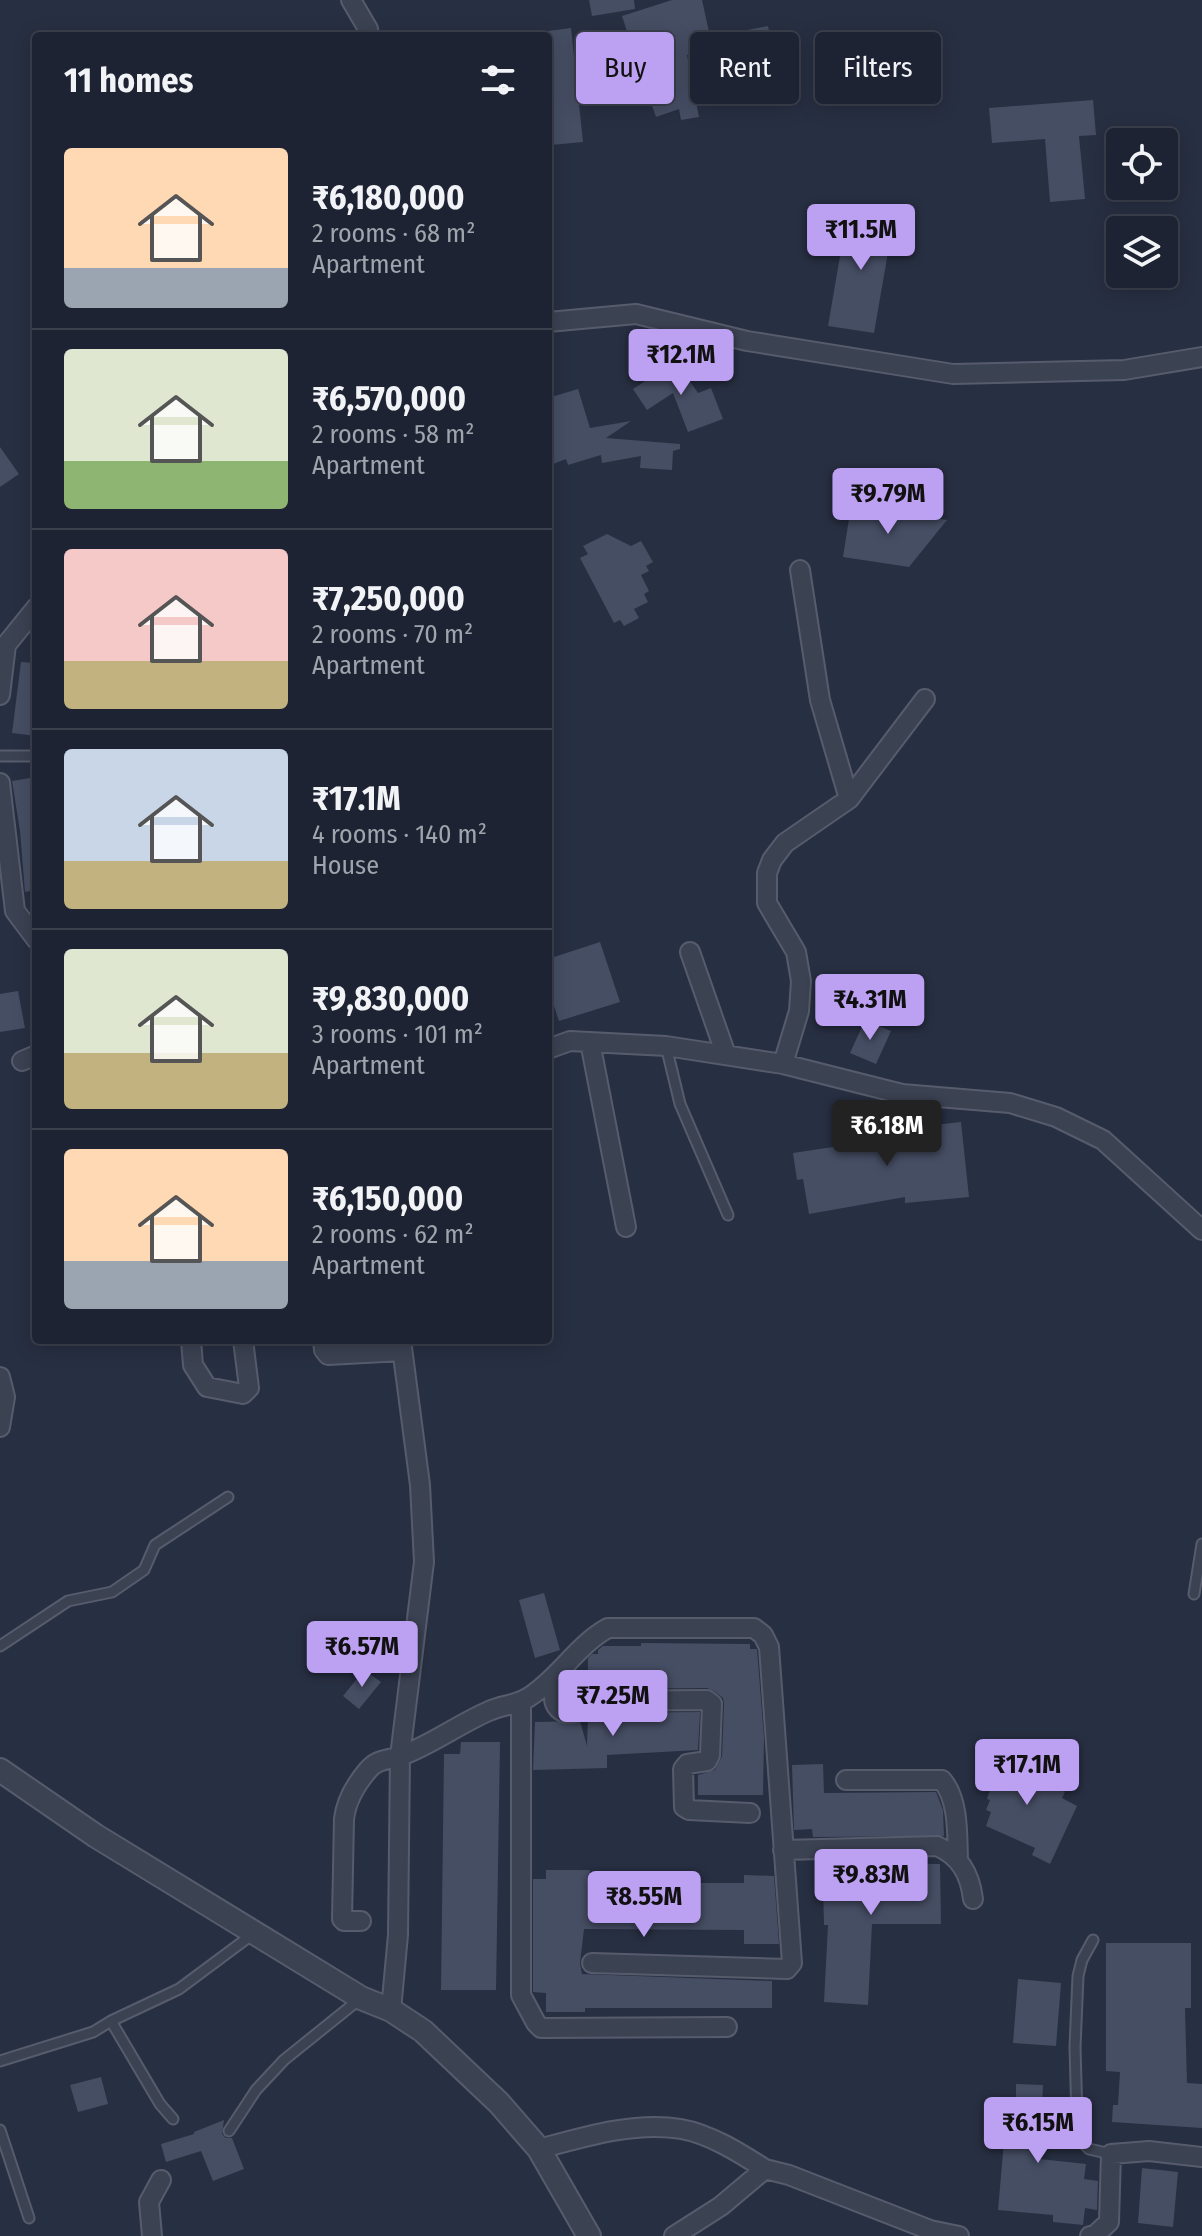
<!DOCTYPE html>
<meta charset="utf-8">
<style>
body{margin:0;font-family:"Fira Sans Condensed",sans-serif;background:#252b3a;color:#f1f3f6;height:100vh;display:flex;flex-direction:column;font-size:30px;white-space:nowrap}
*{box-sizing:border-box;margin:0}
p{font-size:26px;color:#a0a4ac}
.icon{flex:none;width:44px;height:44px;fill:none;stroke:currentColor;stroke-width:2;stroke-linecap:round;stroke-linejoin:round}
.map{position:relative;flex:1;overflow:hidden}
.panel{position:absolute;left:32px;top:32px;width:520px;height:1312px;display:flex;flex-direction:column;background:#1d2332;border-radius:8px;box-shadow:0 4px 20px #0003,0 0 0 2px #3b404d}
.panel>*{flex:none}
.top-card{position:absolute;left:576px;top:32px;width:506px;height:72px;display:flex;gap:16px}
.buttons{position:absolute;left:1106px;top:128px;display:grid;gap:16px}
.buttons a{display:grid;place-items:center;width:72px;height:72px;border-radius:8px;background:#1d2332;box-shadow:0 4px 20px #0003,0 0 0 2px #3b404d;font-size:40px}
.price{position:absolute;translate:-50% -68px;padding:0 18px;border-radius:8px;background:#bca0f2;color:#111;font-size:26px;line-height:52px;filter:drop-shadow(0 2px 4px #0008)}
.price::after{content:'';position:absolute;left:50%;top:48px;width:24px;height:18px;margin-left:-12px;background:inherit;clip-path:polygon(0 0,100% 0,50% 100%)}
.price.selected{background:#222;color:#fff}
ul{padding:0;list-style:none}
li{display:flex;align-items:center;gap:24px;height:200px;padding:0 32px}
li+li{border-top:2px solid #3b404d}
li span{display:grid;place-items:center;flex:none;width:224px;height:160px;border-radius:8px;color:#555}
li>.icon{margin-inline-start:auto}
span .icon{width:96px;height:96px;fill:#fffc;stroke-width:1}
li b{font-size:34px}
h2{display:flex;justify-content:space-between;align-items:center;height:96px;padding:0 32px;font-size:34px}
.tag{padding:0 28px;border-radius:8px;background:#1d2332;box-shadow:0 4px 20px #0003,0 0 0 2px #3b404d;font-size:28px;line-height:72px}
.tag.selected{background:#bca0f2;color:#111}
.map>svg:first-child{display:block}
.building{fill:#464e64}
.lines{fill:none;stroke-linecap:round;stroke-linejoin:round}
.service-casing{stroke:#575c6c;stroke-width:13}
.minor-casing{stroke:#575c6c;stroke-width:22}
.tertiary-casing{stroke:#575c6c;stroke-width:26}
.service{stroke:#3b4252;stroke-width:9}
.minor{stroke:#3b4252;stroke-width:18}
.tertiary{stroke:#3b4252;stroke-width:22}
</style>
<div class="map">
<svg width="1202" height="2236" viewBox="0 0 1202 2236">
<rect width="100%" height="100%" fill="#272f42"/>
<path class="building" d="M 589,0 L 634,0 L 635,9 L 592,16 Z
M 672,0 L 702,0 L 713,50 L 687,55 L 699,117 L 681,120 L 679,109 L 656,117 L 649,97 L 624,103 L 617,73 L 639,68 L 622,16 Z
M 768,26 L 773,52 L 721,62 L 716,36 Z
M 571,28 L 583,142 L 551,145 L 548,31 Z
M 1093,100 L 1096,135 L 1079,136 L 1085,199 L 1050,202 L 1045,139 L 992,143 L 989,108 Z
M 848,210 L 894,218 L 874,333 L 828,326 Z
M 676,361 L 698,393 L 711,388 L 723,419 L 688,432 L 673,393 L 647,410 L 633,389 Z
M 578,389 L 590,428 L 631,421 L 606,438 L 680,444 L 680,449 L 673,451 L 672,470 L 640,468 L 641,456 L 602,463 L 601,455 L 568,465 L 566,459 L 548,466 L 548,398 Z
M 0,447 L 19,474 L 0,487 Z
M 851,506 L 947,520 L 909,567 L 843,557 Z
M 607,534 L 631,546 L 641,541 L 653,562 L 646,566 L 649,571 L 641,575 L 649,591 L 644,594 L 648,602 L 634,609 L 639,618 L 624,626 L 620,620 L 614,623 L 580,558 L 588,554 L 583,546 Z
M 21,662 L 36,663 L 36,736 L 12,733 Z
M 36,777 L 36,890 L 25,892 L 20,831 L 12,781 Z
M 600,942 L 620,1002 L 559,1021 L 548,988 L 548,959 Z
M 18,991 L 25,1028 L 0,1032 L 0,994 Z
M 865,1020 L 891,1031 L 876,1064 L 850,1053 Z
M 924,1116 L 925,1126 L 961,1122 L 969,1197 L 905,1203 L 905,1197 L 809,1214 L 803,1179 L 797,1180 L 793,1153 L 899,1137 L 897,1118 Z
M 544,1593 L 560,1650 L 535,1658 L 519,1600 Z
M 641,1643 L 750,1644 L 750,1649 L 757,1649 L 764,1738 L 763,1795 L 698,1795 L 698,1775 L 715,1770 L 722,1756 L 724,1704 L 723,1698 L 714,1691 L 707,1688 L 596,1689 L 596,1686 L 588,1686 L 588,1658 L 592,1654 L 598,1654 L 598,1650 L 603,1646 L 641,1646 Z
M 364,1670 L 381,1682 L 359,1709 L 343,1696 Z
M 700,1712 L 698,1750 L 607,1755 L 607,1768 L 533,1770 L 535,1722 L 580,1721 L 587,1746 L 588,1716 L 596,1716 L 596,1713 Z
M 461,1742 L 500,1742 L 496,1990 L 441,1990 L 444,1754 L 460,1754 Z
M 999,1751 L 1039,1767 L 1034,1779 L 1065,1792 L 1062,1798 L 1077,1806 L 1050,1864 L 1032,1855 L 1035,1848 L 986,1826 L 991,1812 L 986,1810 L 990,1800 L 987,1799 L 991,1787 L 985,1785 Z
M 823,1764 L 824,1793 L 936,1792 L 943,1810 L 944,1836 L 813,1837 L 812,1829 L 794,1830 L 792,1765 Z
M 849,1860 L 849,1863 L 940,1864 L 941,1924 L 872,1924 L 868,2005 L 824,2002 L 828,1925 L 824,1925 L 823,1884 L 832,1884 L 831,1861 Z
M 546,1870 L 590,1870 L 589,1883 L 744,1883 L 744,1875 L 774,1876 L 779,1944 L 744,1944 L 744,1930 L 584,1929 L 580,1963 L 582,1974 L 772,1981 L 772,2008 L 585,2008 L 585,2012 L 546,2012 L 546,1993 L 533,1992 L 533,1879 L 546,1879 Z
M 1106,1943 L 1191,1943 L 1191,2008 L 1185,2008 L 1187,2083 L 1202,2084 L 1202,2128 L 1112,2122 L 1113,2105 L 1118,2105 L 1120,2072 L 1106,2071 Z
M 1018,1979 L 1061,1983 L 1056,2046 L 1013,2043 Z
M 101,2077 L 108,2104 L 78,2112 L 70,2085 Z
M 1016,2084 L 1043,2085 L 1040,2159 L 1086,2164 L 1084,2179 L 1098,2181 L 1097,2210 L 1085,2208 L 1083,2225 L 1053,2222 L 1053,2215 L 998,2210 L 1005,2130 L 997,2130 L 998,2098 L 1016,2098 Z
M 224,2120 L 222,2134 L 226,2138 L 232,2138 L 244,2169 L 213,2181 L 201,2151 L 166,2162 L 161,2144 L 194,2134 L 194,2132 Z
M 1142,2168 L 1178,2172 L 1173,2227 L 1138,2223 Z"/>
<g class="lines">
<defs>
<path id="service" d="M 0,756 L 36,756
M 666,1046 L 680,1104 L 728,1215
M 1194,1594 L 1202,1544
M 0,1646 L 68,1601 L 112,1592 L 144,1570 L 155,1545 L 228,1497
M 1093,1940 L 1082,1960 L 1078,1976 L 1075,2047 L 1077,2119 L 1079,2139 L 1089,2149 L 1111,2154
M 111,2021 L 160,2104 L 173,2119
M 0,2061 L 93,2032 L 111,2021 L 179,1989 L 253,1934
M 0,2130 L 29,2218
M 229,2131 L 256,2090 L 284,2060 L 361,1998"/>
<path id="minor" d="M 351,0 L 368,29 L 369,36
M 548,322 L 636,314 L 747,341 L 953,374 L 1124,370 L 1202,357
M 800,570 L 820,700 L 849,799
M 0,695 L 6,645 L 36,608
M 0,783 L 15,911 L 36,939
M 690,952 L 726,1055
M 590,1042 L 626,1227
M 548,1049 L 570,1041 L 666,1046 L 783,1064 L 902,1094 L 1010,1103 L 1056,1117 L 1103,1140 L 1202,1230
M 22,1061 L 36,1055
M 783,1064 L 799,1011 L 801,981 L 796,952 L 767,903 L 767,873 L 772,860 L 785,843 L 849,799 L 925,699
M 191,1340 L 193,1365 L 207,1387 L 243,1394 L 249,1388 L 243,1340
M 323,1340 L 324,1350 L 328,1355 L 402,1351
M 0,1377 L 5,1397 L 0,1427
M554 1698a15 15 0 1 1 30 0a15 15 0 1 1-30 0Z
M 583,1701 L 707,1700 L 712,1704 L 710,1755 L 707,1761 L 687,1764 L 683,1769 L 684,1807 L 689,1810 L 750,1813
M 521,1702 L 521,1995 L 536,2023 L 541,2028 L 727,2027
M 846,1780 L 942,1780 C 959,1800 957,1834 958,1859
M 783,1850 L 937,1846 C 960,1856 970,1874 973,1899
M 361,1921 L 344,1921 L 342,1919 L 344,1819 C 346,1802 356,1784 368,1770 C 377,1759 388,1760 401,1756 C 431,1745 459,1724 489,1711 C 502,1705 517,1705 529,1697 C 559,1678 577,1645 608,1628 L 754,1628 L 763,1635 L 769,1647 L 792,1963 L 787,1969 L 592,1963
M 391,2010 L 398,1935 L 400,1756 L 424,1562 L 420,1485 L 401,1340
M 539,2149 C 583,2137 635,2121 681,2129 C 710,2134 740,2153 765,2169
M 152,2236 L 149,2202 L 161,2180
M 674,2236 L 721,2206 L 765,2169 L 789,2175 L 930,2230 L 959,2236
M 1090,2236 L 1095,2235 L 1109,2222 L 1111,2154 L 1149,2151 L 1202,2157"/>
<path id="tertiary" d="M 0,1770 L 96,1836 L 361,1998 L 391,2010 L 423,2031 L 499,2103 L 539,2149 L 589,2236"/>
</defs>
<use href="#service" class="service-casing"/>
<use href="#minor" class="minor-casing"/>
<use href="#tertiary" class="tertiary-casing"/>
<use href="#service" class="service"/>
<use href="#minor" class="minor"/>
<use href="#tertiary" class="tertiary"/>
</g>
</svg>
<div class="buttons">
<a><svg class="icon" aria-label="locate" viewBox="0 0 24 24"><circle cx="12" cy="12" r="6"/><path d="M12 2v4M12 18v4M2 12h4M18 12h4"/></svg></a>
<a><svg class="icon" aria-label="layers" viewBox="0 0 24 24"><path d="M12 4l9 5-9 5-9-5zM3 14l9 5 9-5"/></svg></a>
</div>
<b class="price" style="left:861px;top:272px">₹11.5M</b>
<b class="price" style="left:681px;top:397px">₹12.1M</b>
<b class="price" style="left:888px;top:536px">₹9.79M</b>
<b class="price" style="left:870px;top:1042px">₹4.31M</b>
<b class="price selected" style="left:887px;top:1168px">₹6.18M</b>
<b class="price" style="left:362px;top:1689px">₹6.57M</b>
<b class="price" style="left:613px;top:1738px">₹7.25M</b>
<b class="price" style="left:1027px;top:1807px">₹17.1M</b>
<b class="price" style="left:871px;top:1917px">₹9.83M</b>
<b class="price" style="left:644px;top:1939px">₹8.55M</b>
<b class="price" style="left:1038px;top:2165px">₹6.15M</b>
<div class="top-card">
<a class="tag selected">Buy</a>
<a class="tag">Rent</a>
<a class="tag">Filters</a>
</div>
<section class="panel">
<h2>11 homes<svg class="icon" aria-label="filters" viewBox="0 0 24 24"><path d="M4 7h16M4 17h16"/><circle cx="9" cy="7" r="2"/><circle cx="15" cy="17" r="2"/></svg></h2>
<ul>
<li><span style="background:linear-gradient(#ffd9b3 75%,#9aa5b1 0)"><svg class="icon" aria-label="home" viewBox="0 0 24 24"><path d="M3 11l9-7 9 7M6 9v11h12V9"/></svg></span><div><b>₹6,180,000</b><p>2 rooms · 68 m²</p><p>Apartment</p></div></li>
<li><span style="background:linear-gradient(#dfe7d0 70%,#8fb573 0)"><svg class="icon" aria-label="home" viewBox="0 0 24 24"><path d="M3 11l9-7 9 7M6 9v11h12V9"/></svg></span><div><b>₹6,570,000</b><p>2 rooms · 58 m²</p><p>Apartment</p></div></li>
<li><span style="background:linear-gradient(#f6c9c9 70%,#c2b280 0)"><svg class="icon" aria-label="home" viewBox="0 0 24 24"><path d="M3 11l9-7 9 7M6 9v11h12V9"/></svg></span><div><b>₹7,250,000</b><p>2 rooms · 70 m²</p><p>Apartment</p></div></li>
<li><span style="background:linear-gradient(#c9d6e8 70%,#c2b280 0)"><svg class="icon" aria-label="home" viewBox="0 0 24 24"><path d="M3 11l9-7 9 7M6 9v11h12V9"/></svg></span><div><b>₹17.1M</b><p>4 rooms · 140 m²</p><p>House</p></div></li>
<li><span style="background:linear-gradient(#dfe7d0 65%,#c2b280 0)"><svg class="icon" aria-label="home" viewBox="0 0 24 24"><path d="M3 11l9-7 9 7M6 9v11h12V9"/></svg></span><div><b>₹9,830,000</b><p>3 rooms · 101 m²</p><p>Apartment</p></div></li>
<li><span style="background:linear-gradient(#ffd9b3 70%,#9aa5b1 0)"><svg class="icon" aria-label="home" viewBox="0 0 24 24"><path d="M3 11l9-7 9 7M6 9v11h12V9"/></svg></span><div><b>₹6,150,000</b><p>2 rooms · 62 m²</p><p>Apartment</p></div></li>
</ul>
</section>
</div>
